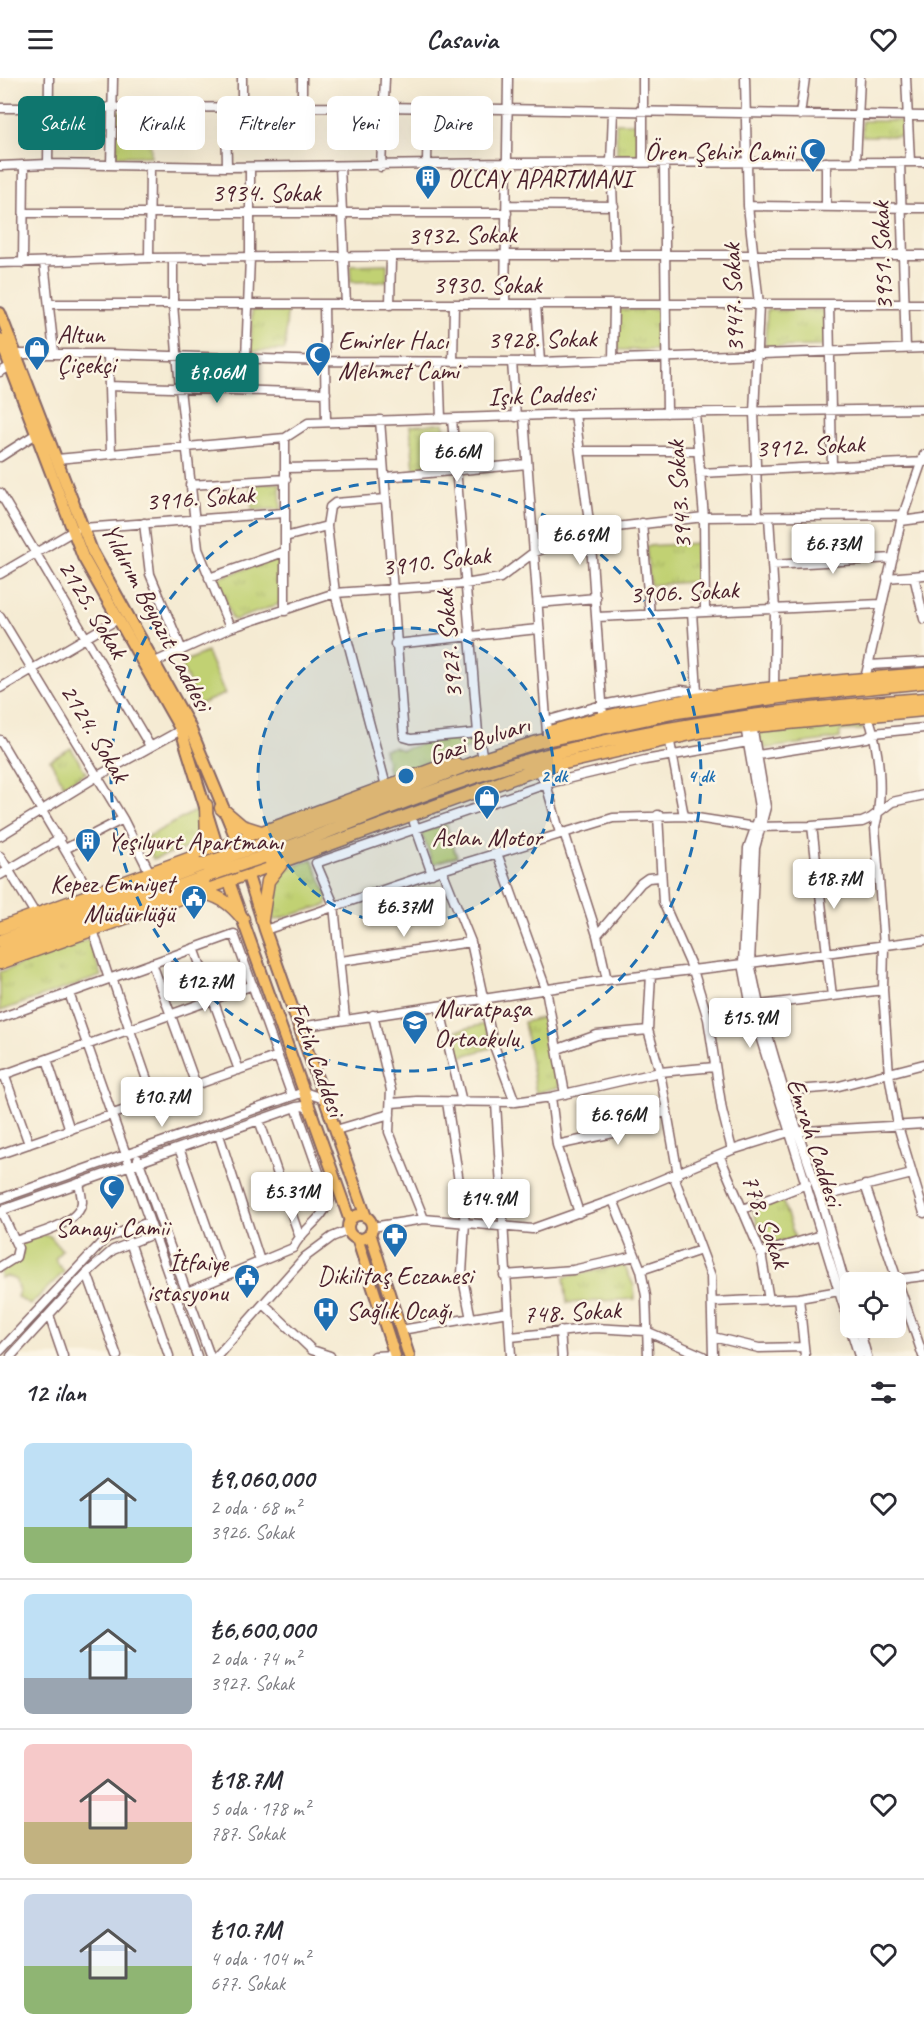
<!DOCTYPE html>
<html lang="tr">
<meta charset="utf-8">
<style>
body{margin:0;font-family:Caveat,sans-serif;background:#f2f2f3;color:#2b2b33;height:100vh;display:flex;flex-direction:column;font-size:22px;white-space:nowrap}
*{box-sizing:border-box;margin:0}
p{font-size:20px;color:#7c7c81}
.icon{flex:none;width:33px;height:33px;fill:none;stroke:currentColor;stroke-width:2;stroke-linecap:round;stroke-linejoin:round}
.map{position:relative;height:1278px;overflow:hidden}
.details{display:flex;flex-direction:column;background:#fff;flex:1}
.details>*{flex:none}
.guide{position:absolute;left:18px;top:18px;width:600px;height:54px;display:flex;gap:12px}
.tools{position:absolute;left:840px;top:1194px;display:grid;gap:12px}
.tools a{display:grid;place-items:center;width:66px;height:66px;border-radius:9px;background:#fff;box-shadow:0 6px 24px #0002;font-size:30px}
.price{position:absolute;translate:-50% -51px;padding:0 14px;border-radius:6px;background:#fff;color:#222;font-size:20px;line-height:39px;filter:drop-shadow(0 2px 3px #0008)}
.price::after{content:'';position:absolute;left:50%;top:36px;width:18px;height:14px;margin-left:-9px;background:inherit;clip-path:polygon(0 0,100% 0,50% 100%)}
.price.current{background:#0f766e;color:#fff}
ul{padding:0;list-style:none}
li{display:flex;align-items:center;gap:18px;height:150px;padding:0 24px}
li+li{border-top:2px solid #e1e1e2}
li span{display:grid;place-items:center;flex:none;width:168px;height:120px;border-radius:9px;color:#555}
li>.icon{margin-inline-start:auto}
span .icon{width:72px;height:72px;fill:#fffc;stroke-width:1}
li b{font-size:26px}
h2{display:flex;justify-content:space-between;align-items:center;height:72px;padding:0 24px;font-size:26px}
.chip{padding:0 21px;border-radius:9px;background:#fff;box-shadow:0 6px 24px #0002;font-size:21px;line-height:54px}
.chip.current{background:#0f766e;color:#fff}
header{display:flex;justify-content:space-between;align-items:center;height:78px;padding:0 24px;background:#fff;font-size:27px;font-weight:700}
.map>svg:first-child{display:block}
.grass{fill:#c1d173;stroke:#86784f;stroke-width:1.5}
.park{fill:url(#park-tufts);stroke:#86784f;stroke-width:1.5}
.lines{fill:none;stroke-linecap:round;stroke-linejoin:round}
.minor-casing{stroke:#866666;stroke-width:11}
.major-casing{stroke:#866666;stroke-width:14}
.highway-casing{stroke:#866666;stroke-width:15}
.minor{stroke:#fff;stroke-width:8}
.major{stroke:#f6c06b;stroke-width:10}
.highway{stroke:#f6c06b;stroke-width:12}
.highway-bridge-casing{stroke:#866666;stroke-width:15;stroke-linecap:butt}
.highway-bridge{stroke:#f6c06b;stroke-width:12}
.ring{fill:none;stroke:#1f6fb2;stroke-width:3;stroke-dasharray:10 8}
.labels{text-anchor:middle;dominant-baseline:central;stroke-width:5;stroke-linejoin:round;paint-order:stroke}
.poi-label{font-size:26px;fill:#4a1f2b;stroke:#fcf5e5;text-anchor:start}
.street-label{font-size:26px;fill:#4a1f2b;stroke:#fcf5e5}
.centre{fill:#1f6fb2;stroke:#fcf5e5;stroke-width:3}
.ring-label{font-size:18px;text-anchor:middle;font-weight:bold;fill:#1f6fb2;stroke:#fcf5e5;stroke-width:5;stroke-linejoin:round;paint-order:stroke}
</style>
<header><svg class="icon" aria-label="menu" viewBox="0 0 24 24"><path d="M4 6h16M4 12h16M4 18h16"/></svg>Casavia<svg class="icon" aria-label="heart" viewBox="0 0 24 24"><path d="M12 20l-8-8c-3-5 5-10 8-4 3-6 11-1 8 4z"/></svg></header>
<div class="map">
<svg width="924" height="1278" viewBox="0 0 924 1278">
<defs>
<pattern id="park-tufts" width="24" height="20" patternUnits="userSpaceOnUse" patternTransform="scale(1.5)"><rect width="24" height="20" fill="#c1d173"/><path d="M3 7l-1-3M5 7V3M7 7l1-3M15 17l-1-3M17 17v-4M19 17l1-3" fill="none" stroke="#a7b364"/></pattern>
</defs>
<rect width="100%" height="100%" fill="#fcf5e5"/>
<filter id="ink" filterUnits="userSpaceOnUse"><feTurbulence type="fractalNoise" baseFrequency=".0167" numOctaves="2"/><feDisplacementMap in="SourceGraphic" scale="12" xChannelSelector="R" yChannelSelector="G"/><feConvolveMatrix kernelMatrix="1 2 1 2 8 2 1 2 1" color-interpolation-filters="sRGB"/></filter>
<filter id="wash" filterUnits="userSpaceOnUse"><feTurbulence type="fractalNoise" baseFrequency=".008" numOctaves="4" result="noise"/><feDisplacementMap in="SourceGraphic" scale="24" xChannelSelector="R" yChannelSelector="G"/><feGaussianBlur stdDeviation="1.35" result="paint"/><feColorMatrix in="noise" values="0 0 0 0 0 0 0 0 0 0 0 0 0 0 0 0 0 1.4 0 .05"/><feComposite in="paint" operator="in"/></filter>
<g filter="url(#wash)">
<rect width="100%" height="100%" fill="#f5ebd3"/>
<path class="grass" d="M 207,574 L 225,616 L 198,627 L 181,585 Z
M 41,1157 L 50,1158 L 62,1172 L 55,1181 L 64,1194 L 30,1227 L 17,1219 L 19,1213 L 15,1201 L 6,1198 L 0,1200 L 0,1193 L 21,1179 L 23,1173 L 19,1166 Z"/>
<path class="park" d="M 116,33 L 150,33 L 151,78 L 116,78 Z
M 485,36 L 486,64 L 432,64 L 432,37 Z
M 862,43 L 907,43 L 906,58 L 862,58 Z
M 616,45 L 638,45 L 639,77 L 617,77 Z
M 387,186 L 387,203 L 351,204 L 350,187 Z
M 287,231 L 285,272 L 251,273 L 252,232 Z
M 657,231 L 658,272 L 618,272 L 617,232 Z
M 767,232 L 825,232 L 827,268 L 765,269 Z
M 444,345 L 448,389 L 414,391 L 410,348 Z
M 280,405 L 281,431 L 252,432 L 251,406 Z
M 698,465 L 702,503 L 650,507 L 646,468 Z
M 282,479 L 282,525 L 235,542 L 232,541 L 218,500 Z
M 860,641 L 863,652 L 840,653 L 840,660 L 763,671 L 757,656 L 761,648 Z
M 441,660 L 472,664 L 476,668 L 389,698 L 384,671 L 394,669 L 402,672 Z
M 71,670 L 86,695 L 64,707 L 50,682 Z
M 197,732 C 203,773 187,769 153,781 L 145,760 Z
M 446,746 L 457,778 L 433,786 L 421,754 Z
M 312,781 L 328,818 L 327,827 L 274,842 C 266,825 270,811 278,795 Z
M 89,861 L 101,898 L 0,933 L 0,894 Z
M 545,939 L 559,1009 L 536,1015 L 524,944 Z
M 486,946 L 491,970 L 455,980 L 449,954 Z
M 782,1121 L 795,1160 L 766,1169 L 753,1133 Z
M 624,1187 L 634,1208 L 635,1221 L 567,1225 L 564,1199 Z"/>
</g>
<g filter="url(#ink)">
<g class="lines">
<defs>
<path id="minor" d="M 302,0 L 302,29
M 745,0 L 748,128 L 759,226 L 754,335 L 758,439
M 906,0 L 910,84
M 226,29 L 227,89
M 242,29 L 242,0
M 0,30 L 383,29 L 924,38
M 613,34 L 611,85 L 615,177
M 800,37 L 805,0
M 643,84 L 643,0
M 664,84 L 667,335
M 826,84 L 826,129
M 856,84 L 860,0
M 900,84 L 906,271
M 48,86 L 49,0
M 427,86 L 428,30
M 111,87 L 113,0
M 0,88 L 48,86 L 227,89 L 508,85 L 924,84
M 340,88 L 346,227
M 381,89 L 385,0
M 507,127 L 614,128
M 748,128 L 924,130
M 26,135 L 507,135
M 149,180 L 150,88
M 173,180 L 173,226 L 180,311 L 198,471 L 230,550
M 44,184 L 54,274
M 0,185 L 149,180 L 506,177 L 924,177
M 23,185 L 24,87
M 49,226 L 924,226
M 505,226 L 508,0
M 536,226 L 540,284
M 829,226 L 832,389
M 324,227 L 326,344
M 390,227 L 391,180
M 17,276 L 108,276 L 327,283 L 540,284 L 924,270
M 108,276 L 111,376
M 246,280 L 250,179 L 250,89
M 613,281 L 614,226
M 439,284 L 441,341
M 453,284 L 454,227
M 512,284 L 516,339
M 0,294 L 11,288
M 109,308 L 326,315
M 695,335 L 704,439 L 705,533
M 575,336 L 590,452 L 603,638
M 524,339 L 547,655
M 452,341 L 478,655 L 483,681
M 380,342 L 404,659 L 411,661 L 478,655
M 580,373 L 697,373
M 0,379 L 36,356
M 57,381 L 285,360 L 308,345 L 575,336 L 924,331
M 286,390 L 383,388
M 700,395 L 924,384
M 385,399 L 527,386
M 190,407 L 286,401
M 0,415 L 150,668
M 769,439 L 775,532 L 774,609
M 901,443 L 924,440
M 144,445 L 150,496 L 181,570
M 642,445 L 650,537
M 327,448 L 335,515 L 386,708
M 83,450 L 284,435
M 285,459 L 327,448 L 330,429 L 335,425 L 386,421
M 772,487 L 893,480
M 0,496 L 75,452
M 914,498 L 924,541
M 209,500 L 284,474
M 887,500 L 924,497
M 538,525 L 596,520
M 285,533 L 285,360
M 692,534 L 697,614
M 0,538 L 123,741 L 150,795
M 597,539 L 881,526
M 395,566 L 538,551
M 155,584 L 230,550 L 335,515 L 465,506 L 500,500 L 533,475 L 590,452 L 704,439 L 904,437
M 869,587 L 924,584
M 865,601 L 901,443 L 924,377
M 0,610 L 118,541
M 868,637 C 879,670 884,715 875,749 L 884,868 L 883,912 L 889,996 L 898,1048 L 924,1135
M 546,643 L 602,627 L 681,612 L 710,616
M 752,647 L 766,729 L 755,770 L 750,885 L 759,927 L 784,1013 L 820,1119 L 850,1223
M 745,648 L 759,729 L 759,739 L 748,770 L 743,886 L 751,929 L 859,1278
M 669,659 L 684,738
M 0,662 L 91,816
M 758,677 L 867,660 L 874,655 L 924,650
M 538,691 L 546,706 L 560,755
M 658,737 L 663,824 L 693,892 L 708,941 L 722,1032 L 732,1072
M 414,745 L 432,796
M 812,748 L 832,918
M 564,754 L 597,857 L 607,902
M 0,758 L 96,699 L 181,652
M 65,771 L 123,741
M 497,775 L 546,911 L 565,1016
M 0,778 L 36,837
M 442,792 L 471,864 L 493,965 L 515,1024
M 0,797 L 60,761
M 93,852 L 109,901
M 265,852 L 442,792 L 613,740 L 684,738 L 755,749 L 812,748 L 862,744 L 871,740 L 892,724 L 924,717
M 597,857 L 641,805 L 648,800 L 660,799
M 194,870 L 239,992
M 341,883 L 471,864
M 152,885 L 196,1007
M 750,885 L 924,862
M 651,896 L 648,952 L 660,994 L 678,1097
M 112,900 L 154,1022
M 69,915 L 197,1278
M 759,927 L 883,912
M 439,928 L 462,1024
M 373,937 L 391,1012 L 389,1054 L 424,1141
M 0,940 L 234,856 L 292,1018
M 345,941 L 334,827 L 316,785 L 546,706 L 645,682 L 748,664
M 300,949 L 607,902 L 743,886
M 558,971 L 597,957 L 648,952
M 47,981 L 70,1052
M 4,996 L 29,1066
M 0,998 L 253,907
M 784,1013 L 835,1009 L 924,986
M 551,1019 L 557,1067 L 579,1135
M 447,1024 L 465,1144 L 462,1196 L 471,1241
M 392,1025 L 417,1023 L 515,1024 L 551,1019 L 660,994 L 715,989
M 496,1025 L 511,1278
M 259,1042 L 299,1157
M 336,1052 L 390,1036
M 219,1057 L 260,1183
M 557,1067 L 618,1054 L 667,1032
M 179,1070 L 224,1198
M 0,1076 L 278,978
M 720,1079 L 761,1175 L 769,1222
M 138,1081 L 210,1278
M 674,1099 L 711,1198 L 713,1278
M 865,1107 L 923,1278
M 820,1119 L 912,1096
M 0,1121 L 304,1014 L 324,1021
M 613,1122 L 641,1192 L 646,1218 L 648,1278
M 743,1131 L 807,1106
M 0,1133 L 296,1029 L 304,1028 L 311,1033
M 372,1149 L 424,1141 L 532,1151 L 613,1122 L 732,1072 L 789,1054 L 924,1046
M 15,1163 C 33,1157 80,1146 82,1124 C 82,1119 80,1111 79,1105
M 130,1164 L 169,1278
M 761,1175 L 822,1157
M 0,1189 L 16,1179 L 18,1170 L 1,1133
M 641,1192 L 701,1172
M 87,1195 L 117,1278
M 504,1197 L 573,1192 L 635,1178
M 875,1204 L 924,1198
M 187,1214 L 293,1170 C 302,1151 322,1143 329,1123 L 296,1029
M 799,1220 L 805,1278
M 713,1224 L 799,1220 L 839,1213
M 264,1226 L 312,1272 L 330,1278
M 49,1237 L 63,1278
M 859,1250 L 867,1278
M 401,1252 L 508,1234
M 560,1253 L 562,1278
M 511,1259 L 595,1250 L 646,1253 L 703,1278
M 713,1259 L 759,1270 L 803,1269
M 0,1273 L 106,1160 L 149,1144
M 11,1278 L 87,1195 L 113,1172 L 153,1156
M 217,1278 L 305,1179 L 332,1159 L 349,1152
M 375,1278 L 395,1277"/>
<path id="major" d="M 0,235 L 92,473 L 189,647 L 240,770
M 0,261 L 83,479 L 181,652 L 220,777
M 245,788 L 265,852 L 366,1139
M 226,795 L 350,1143
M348 1149a12 12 0 1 1 24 0a12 12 0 1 1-24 0Z
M 370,1155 L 409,1278
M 357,1160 L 395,1278"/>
<path id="highway" d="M 550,654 C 672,617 798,606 924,596
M 221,730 L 242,748 L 261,754
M 260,767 L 483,681 L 541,663 L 677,634 L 780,619 L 924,604
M 197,775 L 207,766 L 206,727
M 263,779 C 360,742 458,699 559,674 C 679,644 801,630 924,621
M 198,814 C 219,817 230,825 243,841
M 262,841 L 268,803 L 282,785
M 0,850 L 437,690 L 456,686
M 0,863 L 202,787
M 0,875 L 207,798
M 0,885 L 538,691 L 704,653 L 924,632"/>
</defs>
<use href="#minor" class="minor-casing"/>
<use href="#major" class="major-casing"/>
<use href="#highway" class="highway-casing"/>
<use href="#minor" class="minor"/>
<use href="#major" class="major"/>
<use href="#highway" class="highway"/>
<defs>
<path id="highway-bridge" d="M 202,787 L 260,767
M 207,798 L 263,779"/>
</defs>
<use href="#highway-bridge" class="highway-bridge-casing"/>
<use href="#highway-bridge" class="highway-bridge"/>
</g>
</g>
<circle cx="406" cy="698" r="148" fill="#1f6fb2" fill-opacity=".12"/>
<g class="ring">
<circle cx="406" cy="698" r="148"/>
<circle cx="406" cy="698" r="295"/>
</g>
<defs>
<symbol id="mosque-pin" viewBox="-11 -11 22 30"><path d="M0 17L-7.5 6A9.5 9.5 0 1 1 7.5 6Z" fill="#1f6fb2" stroke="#fcf5e5"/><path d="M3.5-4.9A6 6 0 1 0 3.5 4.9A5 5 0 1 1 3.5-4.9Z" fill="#fff"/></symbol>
<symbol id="building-pin" viewBox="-11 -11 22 30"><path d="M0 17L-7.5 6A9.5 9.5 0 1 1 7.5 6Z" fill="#1f6fb2" stroke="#fcf5e5"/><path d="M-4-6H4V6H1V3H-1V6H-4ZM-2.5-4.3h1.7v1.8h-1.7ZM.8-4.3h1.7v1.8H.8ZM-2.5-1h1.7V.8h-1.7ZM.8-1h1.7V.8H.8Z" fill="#fff"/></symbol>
<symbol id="shop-pin" viewBox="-11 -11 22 30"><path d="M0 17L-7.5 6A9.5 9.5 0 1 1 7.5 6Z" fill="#1f6fb2" stroke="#fcf5e5"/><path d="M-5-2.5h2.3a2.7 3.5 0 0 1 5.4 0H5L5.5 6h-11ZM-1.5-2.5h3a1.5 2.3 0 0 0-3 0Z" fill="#fff"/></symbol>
<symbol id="civic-pin" viewBox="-11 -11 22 30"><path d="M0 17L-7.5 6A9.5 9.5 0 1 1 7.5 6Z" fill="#1f6fb2" stroke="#fcf5e5"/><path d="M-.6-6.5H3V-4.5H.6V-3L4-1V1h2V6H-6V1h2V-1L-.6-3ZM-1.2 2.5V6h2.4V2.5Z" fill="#fff"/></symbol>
<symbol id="school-pin" viewBox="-11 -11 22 30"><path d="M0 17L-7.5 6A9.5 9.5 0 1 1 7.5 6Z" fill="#1f6fb2" stroke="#fcf5e5"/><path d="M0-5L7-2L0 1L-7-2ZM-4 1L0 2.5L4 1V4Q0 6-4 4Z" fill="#fff"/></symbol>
<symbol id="pharmacy-pin" viewBox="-11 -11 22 30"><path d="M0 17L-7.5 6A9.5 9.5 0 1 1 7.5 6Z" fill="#1f6fb2" stroke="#fcf5e5"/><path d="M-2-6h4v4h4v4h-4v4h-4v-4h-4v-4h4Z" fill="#fff"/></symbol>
<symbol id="hospital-pin" viewBox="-11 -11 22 30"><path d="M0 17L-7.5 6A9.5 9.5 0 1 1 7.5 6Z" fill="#1f6fb2" stroke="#fcf5e5"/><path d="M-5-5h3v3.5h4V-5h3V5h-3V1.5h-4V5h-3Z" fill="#fff"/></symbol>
</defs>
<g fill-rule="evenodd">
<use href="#mosque-pin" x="798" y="58" width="30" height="40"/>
<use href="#building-pin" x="413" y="85" width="30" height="40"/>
<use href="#shop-pin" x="22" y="256" width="30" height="40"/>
<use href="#mosque-pin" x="303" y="262" width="30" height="40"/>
<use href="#shop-pin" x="472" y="705" width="30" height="40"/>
<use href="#building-pin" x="73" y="748" width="30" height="40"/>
<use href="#civic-pin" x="179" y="805" width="30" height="40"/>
<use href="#school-pin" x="400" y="930" width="30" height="40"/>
<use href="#mosque-pin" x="97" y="1095" width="30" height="40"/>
<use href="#pharmacy-pin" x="380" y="1143" width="30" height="40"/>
<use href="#civic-pin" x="232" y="1184" width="30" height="40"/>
<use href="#hospital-pin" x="311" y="1217" width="30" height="40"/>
</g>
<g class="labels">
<g class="poi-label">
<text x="794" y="73" text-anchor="end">Ören Şehir Camii</text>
<text x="448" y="100">OLCAY APARTMANI</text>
<text x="57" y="256">Altun<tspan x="57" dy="30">Çiçekçi</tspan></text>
<text x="338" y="262">Emirler Hacı<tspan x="338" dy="30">Mehmet Cami</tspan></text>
<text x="487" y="759" text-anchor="middle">Aslan Motor</text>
<text x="107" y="763">Yeşilyurt Apartmanı</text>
<text x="174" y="805" text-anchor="end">Kepez Emniyet<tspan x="174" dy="30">Müdürlüğü</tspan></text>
<text x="434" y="930">Muratpaşa<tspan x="434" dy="30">Ortaokulu</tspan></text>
<text x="112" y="1149" text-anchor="middle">Sanayi Camii</text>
<text x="228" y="1184" text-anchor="end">İtfaiye<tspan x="228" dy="30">istasyonu</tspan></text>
<text x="395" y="1197" text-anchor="middle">Dikilitaş Eczanesi</text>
<text x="346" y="1232">Sağlık Ocağı</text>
</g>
<g class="street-label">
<text x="266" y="114">3934. Sokak</text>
<text transform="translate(462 157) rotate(-1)">3932. Sokak</text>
<text transform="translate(882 178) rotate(-92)">3951. Sokak</text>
<text x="487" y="206">3930. Sokak</text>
<text transform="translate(733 220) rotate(-92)">3947. Sokak</text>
<text transform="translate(542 261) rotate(-1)">3928. Sokak</text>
<text transform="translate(541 317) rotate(-2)">Işık Caddesi</text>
<text transform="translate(810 368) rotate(-3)">3912. Sokak</text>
<text transform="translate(679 417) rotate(-94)">3943. Sokak</text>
<text transform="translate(200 420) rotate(-4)">3916. Sokak</text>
<text transform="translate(436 483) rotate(-7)">3910. Sokak</text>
<text transform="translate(684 514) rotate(-3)">3906. Sokak</text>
<text transform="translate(93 531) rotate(59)">2125. Sokak</text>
<text transform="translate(157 539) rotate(62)">Yıldırım Beyazıt Caddesi</text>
<text transform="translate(449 566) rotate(-95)">3927. Sokak</text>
<text transform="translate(95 655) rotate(59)">2124. Sokak</text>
<text transform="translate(479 662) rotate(-19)">Gazi Bulvarı</text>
<text transform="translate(317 981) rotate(70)">Fatih Caddesi</text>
<text transform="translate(815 1064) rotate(72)">Emrah Caddesi</text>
<text transform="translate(766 1143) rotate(70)">778. Sokak</text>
<text transform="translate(572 1234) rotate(-3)">748. Sokak</text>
</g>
</g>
<circle cx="406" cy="698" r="9" class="centre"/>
<g class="ring-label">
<text x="554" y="704">2 dk</text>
<text x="701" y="704">4 dk</text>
</g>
</svg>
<div class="tools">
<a><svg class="icon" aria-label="locate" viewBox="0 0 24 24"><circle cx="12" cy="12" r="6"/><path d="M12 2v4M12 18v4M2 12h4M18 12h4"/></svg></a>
</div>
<b class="price current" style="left:217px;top:326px">₺9.06M</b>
<b class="price" style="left:457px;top:405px">₺6.6M</b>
<b class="price" style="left:580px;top:488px">₺6.69M</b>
<b class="price" style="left:833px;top:497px">₺6.73M</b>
<b class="price" style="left:834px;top:832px">₺18.7M</b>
<b class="price" style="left:404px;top:860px">₺6.37M</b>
<b class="price" style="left:205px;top:935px">₺12.7M</b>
<b class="price" style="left:750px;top:971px">₺15.9M</b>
<b class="price" style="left:162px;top:1050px">₺10.7M</b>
<b class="price" style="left:618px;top:1068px">₺6.96M</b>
<b class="price" style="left:292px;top:1145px">₺5.31M</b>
<b class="price" style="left:489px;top:1152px">₺14.9M</b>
<div class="guide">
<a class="chip current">Satılık</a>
<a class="chip">Kiralık</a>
<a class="chip">Filtreler</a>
<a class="chip">Yeni</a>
<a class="chip">Daire</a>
</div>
</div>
<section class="details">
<h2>12 ilan<svg class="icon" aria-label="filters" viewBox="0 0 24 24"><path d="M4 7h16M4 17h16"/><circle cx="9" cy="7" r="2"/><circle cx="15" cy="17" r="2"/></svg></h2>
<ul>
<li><span style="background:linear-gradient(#bfe0f5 70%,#8fb573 0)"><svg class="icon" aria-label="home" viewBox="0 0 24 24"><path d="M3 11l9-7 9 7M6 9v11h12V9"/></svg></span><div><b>₺9,060,000</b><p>2 oda · 68 m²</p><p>3926. Sokak</p></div><svg class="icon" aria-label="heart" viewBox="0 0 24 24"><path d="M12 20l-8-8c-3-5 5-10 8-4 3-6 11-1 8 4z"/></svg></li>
<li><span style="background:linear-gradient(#bfe0f5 70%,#9aa5b1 0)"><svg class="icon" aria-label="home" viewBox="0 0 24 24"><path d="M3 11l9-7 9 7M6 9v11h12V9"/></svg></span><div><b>₺6,600,000</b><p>2 oda · 74 m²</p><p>3927. Sokak</p></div><svg class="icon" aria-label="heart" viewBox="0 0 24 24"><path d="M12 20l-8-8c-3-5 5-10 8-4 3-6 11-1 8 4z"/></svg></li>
<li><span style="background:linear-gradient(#f6c9c9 65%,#c2b280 0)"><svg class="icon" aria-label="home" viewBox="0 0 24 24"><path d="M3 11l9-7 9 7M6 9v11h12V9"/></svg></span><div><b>₺18.7M</b><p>5 oda · 178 m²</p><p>787. Sokak</p></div><svg class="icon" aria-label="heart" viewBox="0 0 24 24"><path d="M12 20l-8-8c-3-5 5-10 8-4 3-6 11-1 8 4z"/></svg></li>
<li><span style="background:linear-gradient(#c9d6e8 60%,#8fb573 0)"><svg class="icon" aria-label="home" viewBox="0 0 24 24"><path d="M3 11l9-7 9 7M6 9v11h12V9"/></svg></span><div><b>₺10.7M</b><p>4 oda · 104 m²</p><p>677. Sokak</p></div><svg class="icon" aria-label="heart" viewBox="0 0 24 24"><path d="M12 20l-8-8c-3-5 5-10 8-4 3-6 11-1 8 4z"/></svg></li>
</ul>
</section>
